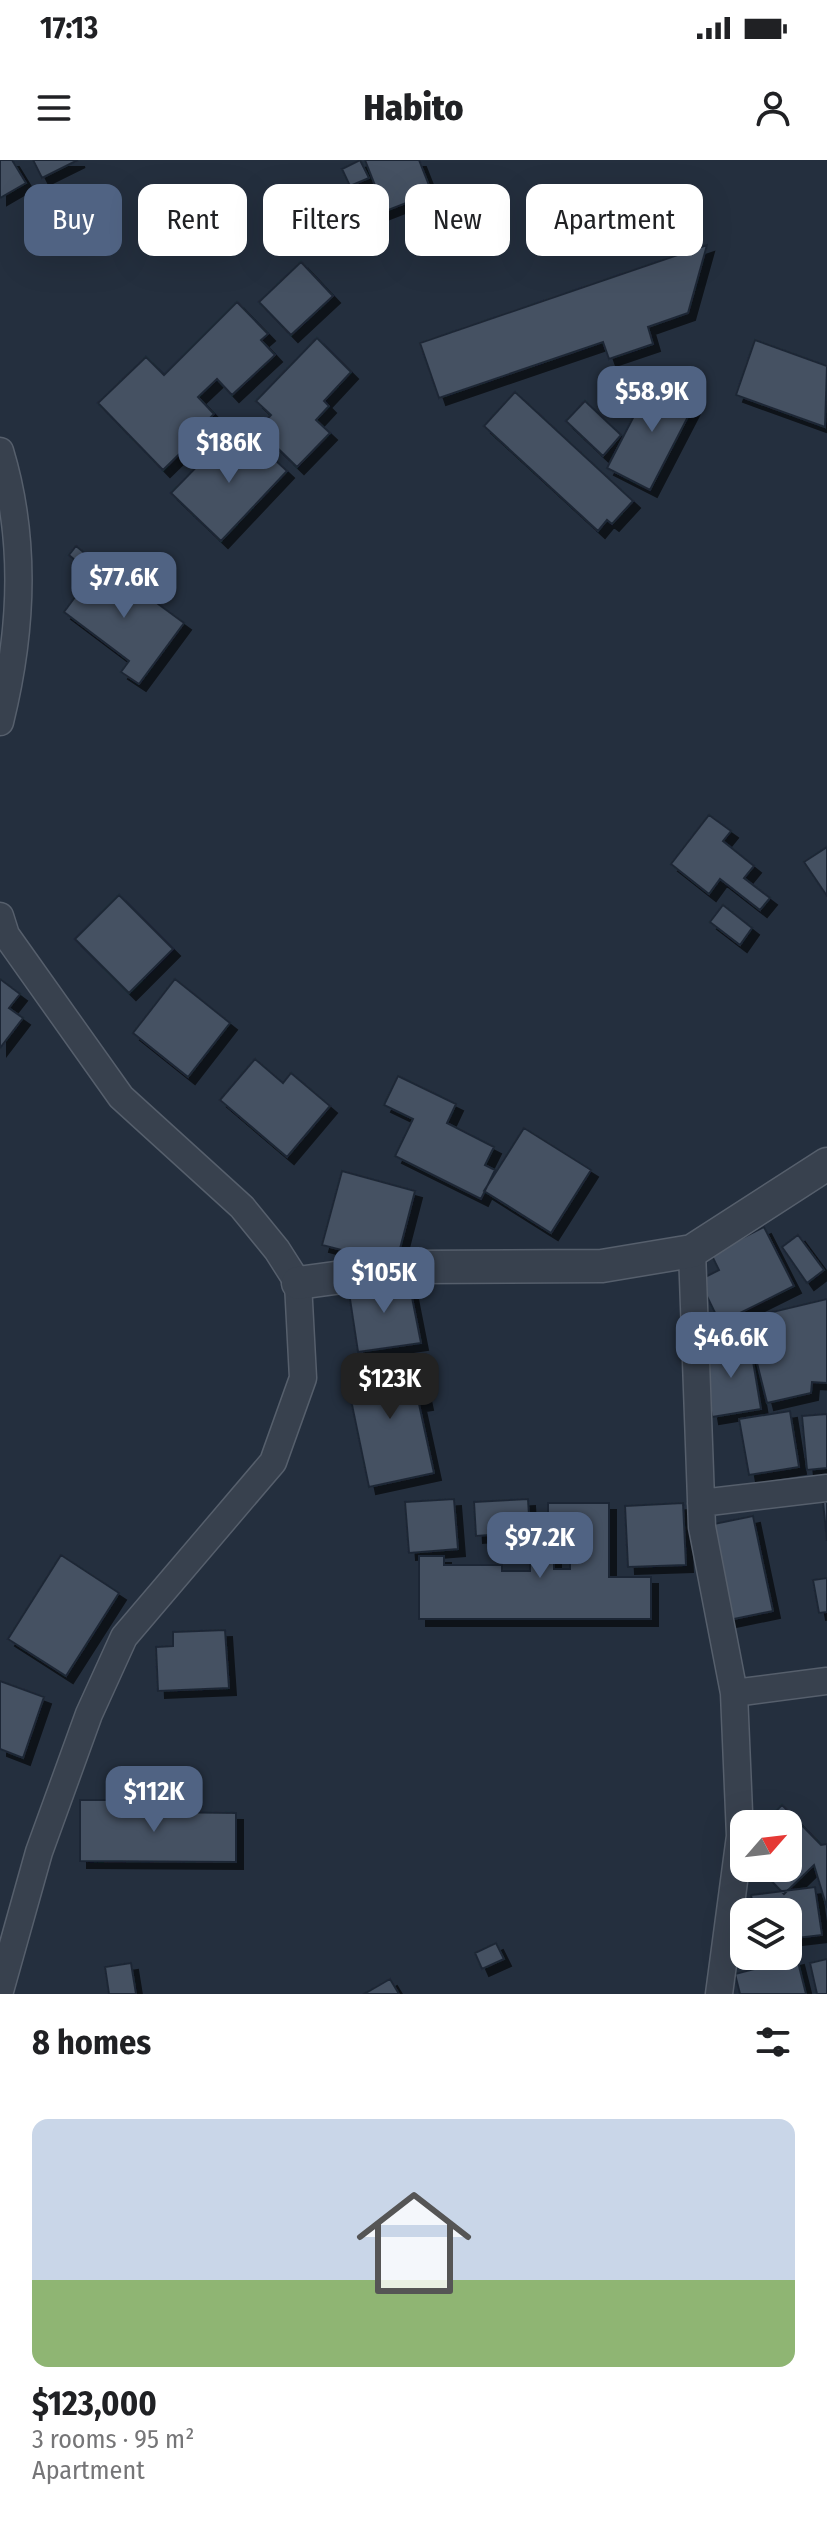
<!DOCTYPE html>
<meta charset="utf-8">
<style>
body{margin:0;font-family:"Fira Sans Condensed",sans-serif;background:#f6f6f6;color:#202124;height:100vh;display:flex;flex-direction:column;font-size:30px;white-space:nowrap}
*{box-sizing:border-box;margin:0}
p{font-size:26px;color:#757577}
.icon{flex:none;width:44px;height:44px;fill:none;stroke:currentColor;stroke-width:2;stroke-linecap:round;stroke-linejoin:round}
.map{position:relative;height:1834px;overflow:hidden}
.details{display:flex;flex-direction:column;background:#fff;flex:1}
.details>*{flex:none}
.banner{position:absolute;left:24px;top:24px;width:780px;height:72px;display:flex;gap:16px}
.needle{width:52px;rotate:62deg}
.tools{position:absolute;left:730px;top:1650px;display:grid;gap:16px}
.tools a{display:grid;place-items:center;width:72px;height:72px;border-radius:16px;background:#fff;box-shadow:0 8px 32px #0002;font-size:40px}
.price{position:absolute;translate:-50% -68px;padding:0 18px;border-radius:16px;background:#506383;color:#fff;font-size:26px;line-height:52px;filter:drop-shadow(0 2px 4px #0008)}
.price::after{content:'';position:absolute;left:50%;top:48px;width:24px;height:18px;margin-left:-12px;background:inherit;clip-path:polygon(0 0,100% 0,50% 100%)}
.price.current{background:#222;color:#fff}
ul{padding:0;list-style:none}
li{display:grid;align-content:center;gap:16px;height:424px;padding:0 32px}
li+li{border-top:2px solid #e0e0e0}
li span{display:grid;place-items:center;height:248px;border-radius:16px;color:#555}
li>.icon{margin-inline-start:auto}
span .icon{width:144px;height:144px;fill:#fffc;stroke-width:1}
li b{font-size:34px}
h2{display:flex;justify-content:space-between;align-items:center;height:96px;padding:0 32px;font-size:34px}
.tag{padding:0 28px;border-radius:16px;background:#fff;box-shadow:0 8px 32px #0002;font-size:28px;line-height:72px}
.tag.current{background:#506383;color:#fff}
.status{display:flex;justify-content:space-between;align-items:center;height:56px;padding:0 40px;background:#fff;direction:ltr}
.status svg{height:22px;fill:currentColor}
header{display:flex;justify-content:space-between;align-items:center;height:104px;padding:0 32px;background:#fff;font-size:36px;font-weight:800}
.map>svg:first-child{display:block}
.building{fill:#455162;stroke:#1f2835;stroke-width:2;filter:url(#shadow)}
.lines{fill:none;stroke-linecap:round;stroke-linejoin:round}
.minor-casing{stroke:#565f6c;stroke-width:29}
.tertiary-casing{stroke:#565f6c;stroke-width:35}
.minor{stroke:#38414e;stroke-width:26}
.tertiary{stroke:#38414e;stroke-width:32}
</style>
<div class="status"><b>17:13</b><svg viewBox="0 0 49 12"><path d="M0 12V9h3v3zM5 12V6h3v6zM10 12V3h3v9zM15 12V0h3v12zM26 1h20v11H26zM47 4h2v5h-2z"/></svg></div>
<header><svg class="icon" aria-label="menu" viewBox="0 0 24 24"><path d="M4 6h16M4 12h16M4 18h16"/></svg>Habito<svg class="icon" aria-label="person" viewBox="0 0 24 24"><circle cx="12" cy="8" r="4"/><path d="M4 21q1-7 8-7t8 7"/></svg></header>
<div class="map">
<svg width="827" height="1834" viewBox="0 0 827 1834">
<defs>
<filter id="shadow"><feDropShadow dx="7" dy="7" stdDeviation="0" flood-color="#0009"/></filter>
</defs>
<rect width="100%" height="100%" fill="#242f3e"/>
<path class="building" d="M 0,0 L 12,0 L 26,23 L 0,38 Z
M 33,0 L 78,0 L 42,18 Z
M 360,0 L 369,18 L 350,26 L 342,9 Z
M 365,0 L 419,0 L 432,33 L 360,61 L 351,38 L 376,28 Z
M 707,85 L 688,153 L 648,167 L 653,184 L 609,199 L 603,182 L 439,238 L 420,183 Z
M 301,102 L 333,136 L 291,175 L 259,142 Z
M 237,142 L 268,174 L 261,180 L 275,195 L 232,235 L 217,219 L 198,237 L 214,254 L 203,265 L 206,268 L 163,310 L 98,243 L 146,197 L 164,215 Z
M 317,178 L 351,212 L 324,241 L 329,246 L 316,260 L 330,273 L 297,307 L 258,269 L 271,255 L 256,241 Z
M 755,180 L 827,206 L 825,267 L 736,235 Z
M 678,218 L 694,226 L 686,243 L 693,247 L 650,330 L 607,308 L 650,225 L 669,235 Z
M 515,232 L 633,341 L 612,364 L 607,360 L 598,371 L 484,266 Z
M 585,241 L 621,275 L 603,296 L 566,261 Z
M 243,270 L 287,311 L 221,381 L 171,333 L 209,294 L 214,300 Z
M 76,386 L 98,404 L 90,413 L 69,395 Z
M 101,402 L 184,463 L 139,524 L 121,512 L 129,501 L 64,452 Z
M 709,655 L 731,671 L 723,681 L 754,706 L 744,718 L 770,738 L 760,750 L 720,719 L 709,734 L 671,704 Z
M 827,687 L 827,736 L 804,702 Z
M 119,735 L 173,789 L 129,833 L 75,779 Z
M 723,745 L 752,768 L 740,785 L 710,762 Z
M 0,819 L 20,834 L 9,848 L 23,858 L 0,888 Z
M 175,819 L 230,863 L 188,917 L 133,873 Z
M 255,899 L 283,923 L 291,913 L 330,946 L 287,997 L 220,940 Z
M 398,916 L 456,944 L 447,963 L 494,987 L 485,1005 L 495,1010 L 481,1039 L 395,996 L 413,959 L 384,945 Z
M 524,968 L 591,1010 L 551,1073 L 484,1031 Z
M 342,1011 L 415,1031 L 396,1104 L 322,1085 Z
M 764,1067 L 794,1126 L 720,1163 L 699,1120 L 719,1110 L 711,1094 Z
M 798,1075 L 824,1110 L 807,1123 L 782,1087 Z
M 408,1117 L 421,1183 L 358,1192 L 348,1126 Z
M 827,1139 L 827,1223 L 812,1222 L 811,1233 L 767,1243 L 754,1191 L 770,1182 L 764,1154 Z
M 750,1183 L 761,1249 L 712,1257 L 701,1192 Z
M 416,1196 L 426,1243 L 419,1244 L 434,1313 L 369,1327 L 345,1211 Z
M 790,1251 L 799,1307 L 749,1315 L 739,1259 Z
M 827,1254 L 827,1308 L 807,1310 L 802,1256 Z
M 454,1339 L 458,1389 L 409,1393 L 405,1342 Z
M 528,1339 L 530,1372 L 476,1376 L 474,1342 Z
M 823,1342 L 827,1342 L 827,1381 Z
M 548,1343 L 609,1343 L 609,1417 L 651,1417 L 651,1459 L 419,1459 L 419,1396 L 444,1396 L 444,1405 L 502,1405 L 502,1411 L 530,1411 L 530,1396 L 554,1396 L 554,1409 L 570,1409 L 570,1374 L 548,1374 Z
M 683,1343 L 686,1405 L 628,1407 L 625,1346 Z
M 753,1356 L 773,1451 L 729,1460 L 709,1365 Z
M 61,1395 L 119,1433 L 66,1516 L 8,1479 Z
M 827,1418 L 827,1452 L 819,1453 L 813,1420 Z
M 225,1470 L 229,1528 L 158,1531 L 156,1487 L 173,1486 L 173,1472 Z
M 0,1521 L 44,1537 L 23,1598 L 0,1589 Z
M 80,1640 L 158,1640 L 158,1652 L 236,1653 L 236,1702 L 80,1701 Z
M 782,1645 L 821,1685 L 827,1684 L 827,1748 L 814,1705 L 784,1734 L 759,1708 L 788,1708 L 788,1664 L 763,1664 Z
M 815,1727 L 822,1775 L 788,1779 L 788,1752 L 754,1752 L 751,1735 Z
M 496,1783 L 504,1799 L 482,1809 L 475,1793 Z
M 797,1798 L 806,1834 L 740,1834 L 735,1814 Z
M 827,1799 L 827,1834 L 817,1834 L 810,1803 Z
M 131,1803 L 136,1834 L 109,1834 L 105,1807 Z
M 390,1819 L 399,1834 L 364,1834 Z"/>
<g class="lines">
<defs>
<path id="minor" d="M 0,291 C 27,380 22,473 0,562
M 0,756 L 6,775 L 121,937 L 242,1047 L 277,1090 L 298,1123 L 303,1218 L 273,1302 L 124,1477 L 89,1554 L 39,1692 L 0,1831
M 692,1091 L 702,1367 L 734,1533 L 740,1676 L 719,1834
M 701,1343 L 827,1328
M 734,1533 L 827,1521"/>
<path id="tertiary" d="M 298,1123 L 416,1107 L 602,1106 L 692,1091 L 827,1004"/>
</defs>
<use href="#minor" class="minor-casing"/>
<use href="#tertiary" class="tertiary-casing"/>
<use href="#minor" class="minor"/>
<use href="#tertiary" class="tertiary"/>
</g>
</svg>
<div class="tools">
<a><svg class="needle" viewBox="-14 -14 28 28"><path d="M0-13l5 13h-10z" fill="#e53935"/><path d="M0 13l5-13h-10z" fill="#757577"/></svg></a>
<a><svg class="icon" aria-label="layers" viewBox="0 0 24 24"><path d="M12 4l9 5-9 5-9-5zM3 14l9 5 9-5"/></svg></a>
</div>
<b class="price" style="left:652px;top:274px">$58.9K</b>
<b class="price" style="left:229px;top:325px">$186K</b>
<b class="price" style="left:124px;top:460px">$77.6K</b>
<b class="price" style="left:384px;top:1155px">$105K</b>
<b class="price" style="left:731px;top:1220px">$46.6K</b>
<b class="price current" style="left:390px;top:1261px">$123K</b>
<b class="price" style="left:540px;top:1420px">$97.2K</b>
<b class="price" style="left:154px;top:1674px">$112K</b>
<div class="banner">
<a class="tag current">Buy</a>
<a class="tag">Rent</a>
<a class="tag">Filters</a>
<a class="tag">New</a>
<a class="tag">Apartment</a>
</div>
</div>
<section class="details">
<h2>8 homes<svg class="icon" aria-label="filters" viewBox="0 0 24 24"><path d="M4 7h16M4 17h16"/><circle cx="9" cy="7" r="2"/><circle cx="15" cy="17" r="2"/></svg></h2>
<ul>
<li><span style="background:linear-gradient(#c9d6e8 65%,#8fb573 0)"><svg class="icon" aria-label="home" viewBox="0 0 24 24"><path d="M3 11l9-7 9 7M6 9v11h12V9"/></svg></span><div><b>$123,000</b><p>3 rooms · 95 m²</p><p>Apartment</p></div></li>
</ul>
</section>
